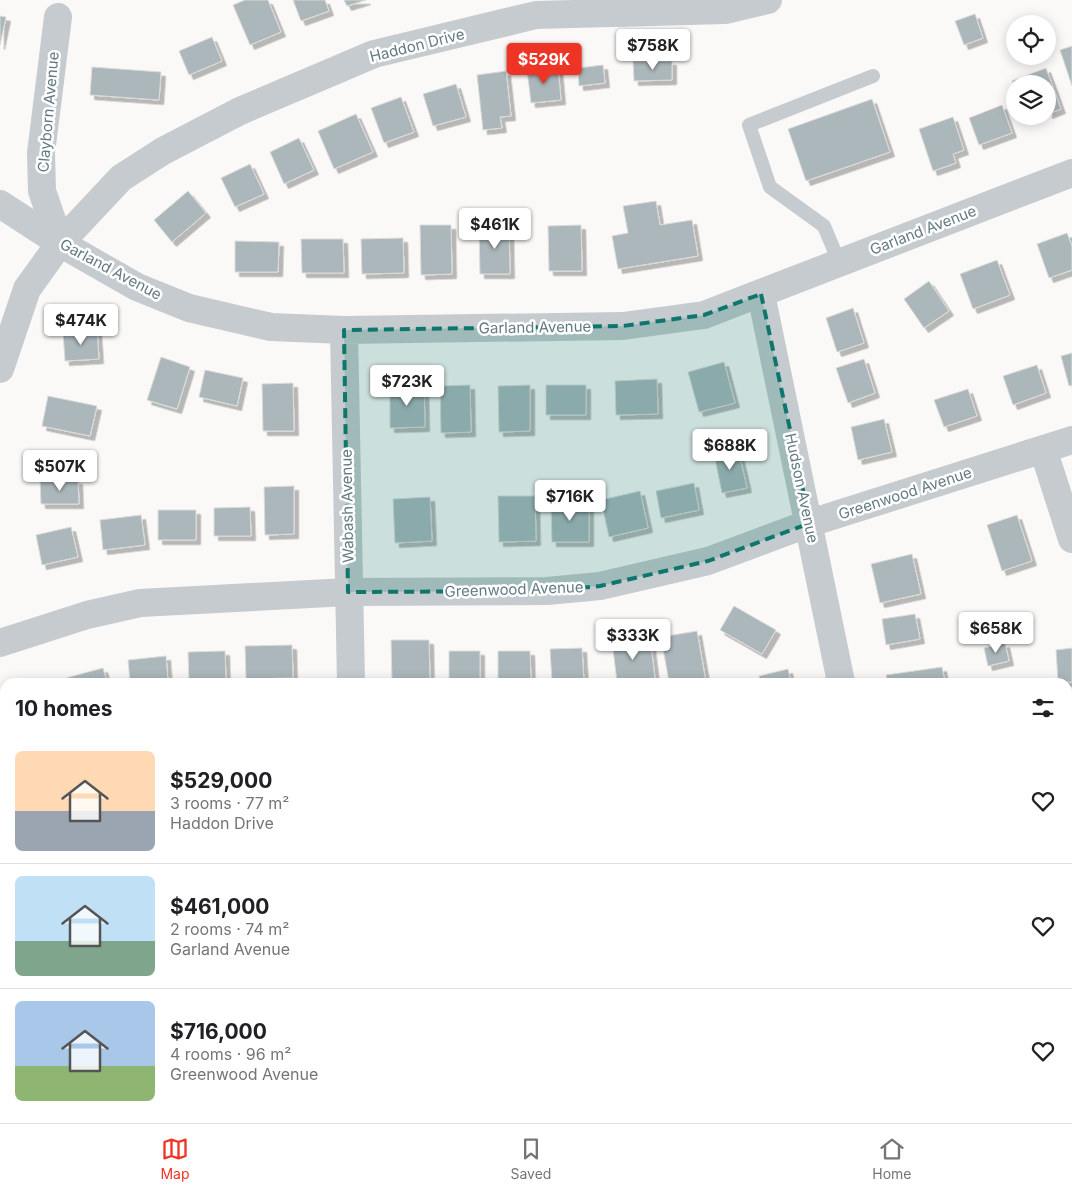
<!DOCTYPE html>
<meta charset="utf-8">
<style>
body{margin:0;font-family:Inter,sans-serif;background:#f6f6f6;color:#202124;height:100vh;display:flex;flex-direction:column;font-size:19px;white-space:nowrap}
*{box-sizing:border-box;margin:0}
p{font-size:16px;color:#757577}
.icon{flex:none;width:28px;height:28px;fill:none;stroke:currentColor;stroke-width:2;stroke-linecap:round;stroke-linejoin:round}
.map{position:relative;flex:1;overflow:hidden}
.side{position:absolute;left:0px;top:678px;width:1072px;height:446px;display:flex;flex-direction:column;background:#fff;border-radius:15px 15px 0 0;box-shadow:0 2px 12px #0003}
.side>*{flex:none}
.buttons{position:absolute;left:1006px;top:15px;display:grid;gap:10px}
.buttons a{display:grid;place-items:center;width:50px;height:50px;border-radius:50%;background:#fff;box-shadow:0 2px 12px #0003;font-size:25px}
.price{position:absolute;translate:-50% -42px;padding:0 11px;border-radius:5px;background:#fff;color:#222;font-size:16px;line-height:32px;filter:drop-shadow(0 1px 2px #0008)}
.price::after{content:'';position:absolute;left:50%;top:30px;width:15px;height:11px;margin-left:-8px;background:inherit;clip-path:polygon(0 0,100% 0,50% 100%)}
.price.selected{background:#ee3424;color:#fff}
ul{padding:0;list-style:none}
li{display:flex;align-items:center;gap:15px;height:125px;padding:0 15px}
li+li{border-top:1px solid #e0e0e0}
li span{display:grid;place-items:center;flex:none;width:140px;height:100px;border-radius:8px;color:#555}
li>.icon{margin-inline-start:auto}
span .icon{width:60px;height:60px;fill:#fffc;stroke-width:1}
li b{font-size:21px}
h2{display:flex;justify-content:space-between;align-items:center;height:60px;padding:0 15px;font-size:21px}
.tabs{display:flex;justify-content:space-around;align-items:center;height:70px;border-top:1px solid #e0e0e0;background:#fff;font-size:14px;color:#757577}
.tabs a{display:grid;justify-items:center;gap:2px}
.tabs .selected{color:#ee3424}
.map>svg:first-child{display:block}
.building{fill:#abb7bb;stroke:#dcdbda;filter:url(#shadow)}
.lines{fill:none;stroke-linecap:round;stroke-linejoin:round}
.service{stroke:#c5cbce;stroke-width:14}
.minor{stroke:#c5cbce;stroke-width:28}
.tertiary{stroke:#c5cbce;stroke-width:28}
.marked{fill:#0f766e;fill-opacity:0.2;stroke:#0f766e;stroke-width:4;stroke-dasharray:10 6;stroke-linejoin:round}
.labels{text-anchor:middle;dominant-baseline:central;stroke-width:5;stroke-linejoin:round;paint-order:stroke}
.street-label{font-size:15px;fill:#637a84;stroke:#fff}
</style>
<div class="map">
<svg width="1072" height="1123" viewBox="0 0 1072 1123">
<defs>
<filter id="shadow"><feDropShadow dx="4.5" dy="4.5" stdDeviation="0" flood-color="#0004"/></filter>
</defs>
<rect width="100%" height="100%" fill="#faf9f8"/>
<path class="building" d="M 245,0 L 268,0 L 281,32 L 250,45 L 233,5 Z
M 293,0 L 325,0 L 329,11 L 301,21 Z
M 344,0 L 366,0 L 347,6 Z
M 975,14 L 983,38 L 964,45 L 955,21 Z
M 0,16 L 6,17 L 0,45 Z
M 212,37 L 222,61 L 189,75 L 179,51 Z
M 1072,46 L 1072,86 L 1060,50 Z
M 633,61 L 672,61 L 672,80 L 634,81 Z
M 603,65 L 605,83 L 579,86 L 578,68 Z
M 92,67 L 161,72 L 159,100 L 90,95 Z
M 558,67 L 561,100 L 531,103 L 527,70 Z
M 1046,68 L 1061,109 L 1048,114 L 1048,84 L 1015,84 L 1015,88 L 1012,81 Z
M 506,71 L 511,116 L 500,117 L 502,128 L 483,130 L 477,75 Z
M 456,84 L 466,117 L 433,126 L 423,94 Z
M 401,97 L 414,132 L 384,143 L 371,108 Z
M 872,99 L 890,152 L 806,181 L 788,129 Z
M 1002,105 L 1012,133 L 979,145 L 969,118 Z
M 356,114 L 373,152 L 334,169 L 318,131 Z
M 953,117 L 964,150 L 953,154 L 956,163 L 933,171 L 919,129 Z
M 299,138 L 314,170 L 284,184 L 270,152 Z
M 250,164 L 264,194 L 235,207 L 221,178 Z
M 188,191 L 206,213 L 172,242 L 154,220 Z
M 656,201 L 660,225 L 692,220 L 698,256 L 618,269 L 612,236 L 628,233 L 623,206 Z
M 420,225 L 451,225 L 452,274 L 421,275 Z
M 509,225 L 510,274 L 480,274 L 479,226 Z
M 581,225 L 582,271 L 549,271 L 548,226 Z
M 1067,233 L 1072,246 L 1072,270 L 1049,278 L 1037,244 Z
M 403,238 L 404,273 L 362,274 L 361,239 Z
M 301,239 L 343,239 L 344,273 L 302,273 Z
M 235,241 L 279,242 L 278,272 L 235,272 Z
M 997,260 L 1010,295 L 973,309 L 960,274 Z
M 929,281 L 949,311 L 924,328 L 904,299 Z
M 853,308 L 864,343 L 837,352 L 826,318 Z
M 97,330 L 99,359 L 65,361 L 63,332 Z
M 1072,353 L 1072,385 L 1069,386 L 1061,356 Z
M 161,357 L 190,367 L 177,409 L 147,400 Z
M 864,359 L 875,393 L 848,403 L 836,368 Z
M 724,362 L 735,403 L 699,412 L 688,372 Z
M 1037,365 L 1046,393 L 1013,405 L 1003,376 Z
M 205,370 L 243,378 L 237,406 L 199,397 Z
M 657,379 L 658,414 L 616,415 L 615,381 Z
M 293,383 L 294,431 L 263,431 L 262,384 Z
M 424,385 L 425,427 L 390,428 L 390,386 Z
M 470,385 L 471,432 L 441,433 L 440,386 Z
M 530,385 L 530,431 L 499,432 L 498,386 Z
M 546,385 L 586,385 L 586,415 L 546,415 Z
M 968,389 L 977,416 L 944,427 L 934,400 Z
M 48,396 L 97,406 L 90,436 L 42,426 Z
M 884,419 L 892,452 L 858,460 L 851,427 Z
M 738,449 L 747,488 L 722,493 L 714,454 Z
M 40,480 L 78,480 L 79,504 L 41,504 Z
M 694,483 L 699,510 L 661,518 L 656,491 Z
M 294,486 L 294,534 L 265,535 L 264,487 Z
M 640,491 L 648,528 L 609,537 L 601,500 Z
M 498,496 L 535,496 L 536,541 L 499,542 Z
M 430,497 L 432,541 L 395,543 L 393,499 Z
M 589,502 L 589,542 L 552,542 L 551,503 Z
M 250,507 L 251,536 L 214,536 L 214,508 Z
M 158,510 L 196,510 L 196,540 L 158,540 Z
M 141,515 L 145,545 L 103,550 L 100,520 Z
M 1017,515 L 1032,561 L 1002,571 L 987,525 Z
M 71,527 L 78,557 L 42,565 L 36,535 Z
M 912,554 L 921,594 L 880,603 L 871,564 Z
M 734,606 L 776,630 L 762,654 L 720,630 Z
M 915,614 L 920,639 L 886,645 L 882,619 Z
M 697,631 L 706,682 L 669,682 L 661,637 Z
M 638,638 L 640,648 L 651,646 L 655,678 L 617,682 L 612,641 Z
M 391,640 L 429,640 L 430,681 L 392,682 Z
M 1005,643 L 1009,661 L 988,666 L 984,648 Z
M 292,645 L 293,678 L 246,679 L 245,646 Z
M 582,648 L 584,682 L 552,682 L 550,649 Z
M 1072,648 L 1072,682 L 1058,682 L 1056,650 Z
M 225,651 L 226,682 L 189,682 L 188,652 Z
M 449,651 L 480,651 L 480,682 L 449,682 Z
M 498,651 L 530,651 L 531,682 L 498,682 Z
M 166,656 L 168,682 L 130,682 L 128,660 Z
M 942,667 L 945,682 L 887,682 L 886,675 Z
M 103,668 L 107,682 L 67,682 L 66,678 Z
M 788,669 L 791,682 L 760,682 L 759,676 Z
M 0,724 L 5,738 L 5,748 L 0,749 Z
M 1068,742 L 1072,742 L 1072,803 L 1068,803 Z
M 1068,933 L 1072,946 L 1072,982 L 1068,983 Z
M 5,1029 L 5,1053 L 0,1038 L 0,1031 Z"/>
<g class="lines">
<path class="service" d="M 839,262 L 824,226 L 770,187 L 749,125 L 873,76
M 1068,1053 L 1072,1052
M 704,1119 L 704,1123"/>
<path class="minor" d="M 0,204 L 60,243 L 137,287 L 189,308 L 271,327 L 344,330 L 623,326 L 704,315 L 1072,173
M 60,243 L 121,178 L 163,151 L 240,111 L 374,54 L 536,15 L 726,10 L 768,0
M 761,294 L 841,682
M 344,330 L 351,682
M 0,369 L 27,289 L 60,243 L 42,191 L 41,153 L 58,17
M 1043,449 L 1072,539
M 0,643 L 87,615 L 140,603 L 348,592 L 547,591 L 600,586 L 708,561 L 810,523 L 1072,440
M 261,1119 L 266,1123
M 956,1119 L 958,1123"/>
<path class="tertiary" d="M 1068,856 L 1072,855
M 0,970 L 5,969"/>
</g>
<path class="marked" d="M 761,294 L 810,523 L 708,561 L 600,586 L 547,591 L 348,592 L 344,330 L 623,326 L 704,315 Z"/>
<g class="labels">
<g class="street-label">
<text transform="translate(417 45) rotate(-14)">Haddon Drive</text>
<text transform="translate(48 112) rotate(-85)">Clayborn Avenue</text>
<text transform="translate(923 230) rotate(-21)">Garland Avenue</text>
<text transform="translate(111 269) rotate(28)">Garland Avenue</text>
<text transform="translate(535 327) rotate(-1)">Garland Avenue</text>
<text transform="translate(802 488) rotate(78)">Hudson Avenue</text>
<text transform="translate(905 493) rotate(-18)">Greenwood Avenue</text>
<text transform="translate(347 506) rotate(-91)">Wabash Avenue</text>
<text transform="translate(514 589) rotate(-2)">Greenwood Avenue</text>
</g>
</g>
</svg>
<div class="buttons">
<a><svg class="icon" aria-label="locate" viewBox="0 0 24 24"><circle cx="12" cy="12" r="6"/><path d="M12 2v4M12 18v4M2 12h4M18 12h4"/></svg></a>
<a><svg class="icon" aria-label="layers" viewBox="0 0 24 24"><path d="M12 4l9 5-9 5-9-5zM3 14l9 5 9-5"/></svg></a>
</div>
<b class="price" style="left:653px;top:71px">$758K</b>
<b class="price selected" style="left:544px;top:85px">$529K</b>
<b class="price" style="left:495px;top:250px">$461K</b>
<b class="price" style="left:81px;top:346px">$474K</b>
<b class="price" style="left:407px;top:407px">$723K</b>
<b class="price" style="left:730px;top:471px">$688K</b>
<b class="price" style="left:60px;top:492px">$507K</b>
<b class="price" style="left:570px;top:522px">$716K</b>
<b class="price" style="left:996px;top:654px">$658K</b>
<b class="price" style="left:633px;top:661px">$333K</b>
<section class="side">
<h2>10 homes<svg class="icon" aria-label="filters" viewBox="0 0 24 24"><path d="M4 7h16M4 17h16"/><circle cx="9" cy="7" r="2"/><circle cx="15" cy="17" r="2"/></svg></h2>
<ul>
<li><span style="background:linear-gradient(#ffd9b3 60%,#9aa5b1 0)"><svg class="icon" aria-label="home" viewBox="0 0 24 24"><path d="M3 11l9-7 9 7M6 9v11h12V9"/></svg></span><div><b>$529,000</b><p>3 rooms · 77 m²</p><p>Haddon Drive</p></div><svg class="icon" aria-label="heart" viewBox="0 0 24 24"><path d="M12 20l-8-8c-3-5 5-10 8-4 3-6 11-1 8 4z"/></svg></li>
<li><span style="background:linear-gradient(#bfe0f5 65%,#7fa58c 0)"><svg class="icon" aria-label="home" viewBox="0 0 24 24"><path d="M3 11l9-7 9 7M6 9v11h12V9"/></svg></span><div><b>$461,000</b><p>2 rooms · 74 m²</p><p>Garland Avenue</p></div><svg class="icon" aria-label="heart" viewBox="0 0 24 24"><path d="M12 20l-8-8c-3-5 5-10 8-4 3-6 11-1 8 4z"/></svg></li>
<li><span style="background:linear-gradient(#a9c7e8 65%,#8fb573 0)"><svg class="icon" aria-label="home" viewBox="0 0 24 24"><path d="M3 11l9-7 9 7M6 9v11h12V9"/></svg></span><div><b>$716,000</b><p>4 rooms · 96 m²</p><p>Greenwood Avenue</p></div><svg class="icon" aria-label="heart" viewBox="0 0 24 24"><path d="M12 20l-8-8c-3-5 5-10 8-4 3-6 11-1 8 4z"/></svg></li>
</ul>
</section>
</div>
<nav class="tabs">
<a class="selected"><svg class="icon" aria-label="map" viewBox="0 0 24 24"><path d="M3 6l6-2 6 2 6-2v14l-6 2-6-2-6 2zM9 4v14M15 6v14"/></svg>Map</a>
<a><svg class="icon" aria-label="saved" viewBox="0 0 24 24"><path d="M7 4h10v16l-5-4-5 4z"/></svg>Saved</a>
<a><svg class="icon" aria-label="home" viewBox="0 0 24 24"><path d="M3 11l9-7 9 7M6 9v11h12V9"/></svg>Home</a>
</nav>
